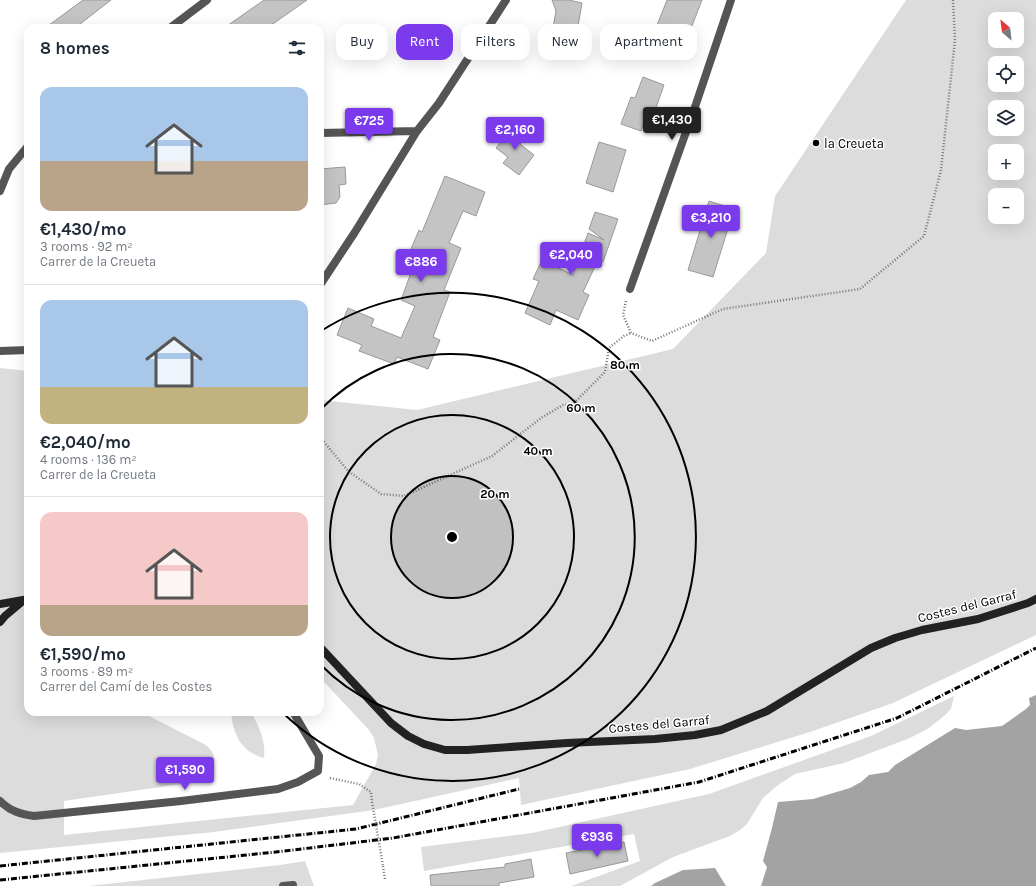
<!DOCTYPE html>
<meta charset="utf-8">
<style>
body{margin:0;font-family:Karla,sans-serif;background:#f6f6f7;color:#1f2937;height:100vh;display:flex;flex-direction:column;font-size:15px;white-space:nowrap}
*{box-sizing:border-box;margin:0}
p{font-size:13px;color:#747a83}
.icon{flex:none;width:22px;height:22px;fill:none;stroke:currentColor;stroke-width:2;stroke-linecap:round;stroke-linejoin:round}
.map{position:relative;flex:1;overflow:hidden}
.side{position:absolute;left:24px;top:24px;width:300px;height:692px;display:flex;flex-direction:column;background:#fff;border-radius:12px;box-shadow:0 4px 16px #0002}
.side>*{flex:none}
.top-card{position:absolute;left:336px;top:24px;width:380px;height:36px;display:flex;gap:8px}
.needle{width:26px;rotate:332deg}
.tools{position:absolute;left:988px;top:12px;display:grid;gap:8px}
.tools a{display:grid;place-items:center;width:36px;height:36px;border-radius:8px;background:#fff;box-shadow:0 4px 16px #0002;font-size:20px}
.price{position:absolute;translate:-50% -34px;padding:0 9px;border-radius:4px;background:#7c3aed;color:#fff;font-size:13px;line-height:26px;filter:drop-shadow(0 1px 2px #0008)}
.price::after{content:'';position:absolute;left:50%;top:24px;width:12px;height:9px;margin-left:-6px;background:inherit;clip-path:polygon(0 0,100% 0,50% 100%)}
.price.on{background:#222;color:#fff}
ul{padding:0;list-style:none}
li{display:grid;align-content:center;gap:8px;height:212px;padding:0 16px}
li+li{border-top:1px solid #e0e1e3}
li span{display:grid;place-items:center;height:124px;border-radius:12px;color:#555}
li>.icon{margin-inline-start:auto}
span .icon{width:72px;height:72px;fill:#fffc;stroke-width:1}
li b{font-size:17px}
h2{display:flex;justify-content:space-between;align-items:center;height:48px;padding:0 16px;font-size:17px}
.tag{padding:0 14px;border-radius:12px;background:#fff;box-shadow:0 4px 16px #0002;font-size:14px;line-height:36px}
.tag.on{background:#7c3aed;color:#fff}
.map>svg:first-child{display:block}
.green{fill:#dcdcdc;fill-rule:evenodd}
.water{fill:#a3a3a3}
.building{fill:#c4c4c4;stroke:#999}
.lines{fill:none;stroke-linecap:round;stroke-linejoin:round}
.path{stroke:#777;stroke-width:2.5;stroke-dasharray:1 2;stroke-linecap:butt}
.service{stroke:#555;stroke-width:8}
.minor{stroke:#555;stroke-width:8}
.secondary{stroke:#222;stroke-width:8}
.rail{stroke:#000;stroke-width:3;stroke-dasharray:6 2 1 2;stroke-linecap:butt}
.path-bridge{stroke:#777;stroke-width:2.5;stroke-dasharray:1 2;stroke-linecap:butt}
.ring{fill:none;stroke:#000;stroke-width:2}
.poi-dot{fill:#000;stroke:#fff;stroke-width:1.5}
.labels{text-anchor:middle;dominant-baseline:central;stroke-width:3;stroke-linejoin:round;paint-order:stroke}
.poi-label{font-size:13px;fill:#000;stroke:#fff;text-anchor:start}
.street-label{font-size:13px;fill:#000;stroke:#fff}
.centre{fill:#000;stroke:#fff;stroke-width:2}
.ring-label{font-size:12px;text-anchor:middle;font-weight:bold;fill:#000;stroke:#fff;stroke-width:3;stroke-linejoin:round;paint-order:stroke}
</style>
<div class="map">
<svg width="1036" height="886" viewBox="0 0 1036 886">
<rect width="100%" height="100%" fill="#fff"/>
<path class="green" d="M 906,0 L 1036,0 L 1036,635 L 893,703 L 810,732 L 690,769 L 521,805 L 519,778 L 374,810 L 214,832 L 0,853 L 0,368 L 28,371 L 28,712 L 141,712 L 204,744 C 224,757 212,775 195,782 L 64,801 L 64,835 L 353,805 L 376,764 L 378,755 L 374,738 L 369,730 L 327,685 L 320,680 L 320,400 L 417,410 L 673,349 L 766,253 L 775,196 ZM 995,19 L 1017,19 L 1017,41 L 995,41 ZM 995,63 L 1017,63 L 1017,85 L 995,85 ZM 995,107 L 1017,107 L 1017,129 L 995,129 ZM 995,151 L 1017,151 L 1017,173 L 995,173 ZM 995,195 L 1017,195 L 1017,217 L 995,217 Z
M 954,696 L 951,709 L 944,716 L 929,728 L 910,738 L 844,763 L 795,774 L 778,785 L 763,798 L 747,824 L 740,830 L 730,836 L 673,857 L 620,886 L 571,886 L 640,861 L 634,834 L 424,871 L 421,847 L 532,833 L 709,794 L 871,736 Z
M 231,712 L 251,712 C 259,727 266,740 264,758 C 241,752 233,734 231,712 Z
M 305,861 L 314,886 L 88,886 L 280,865 Z"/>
<path class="water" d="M 1036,695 L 1036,886 L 761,886 L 767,867 L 763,861 L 772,828 L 778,802 L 813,799 L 850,788 L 861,782 L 869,775 L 888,772 L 895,765 L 955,728 L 966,730 L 1002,726 L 1026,709 L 1030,705 L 1029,698 Z
M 715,868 L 726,886 L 651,886 L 655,883 L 683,870 Z"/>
<path class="building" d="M 83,0 L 111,0 L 75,28 L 45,28 Z
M 264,0 L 307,0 L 267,28 L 224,28 Z
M 552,0 L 569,0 L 582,3 L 578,26 L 576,26 L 572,54 L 549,50 L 556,11 Z
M 667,0 L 702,0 L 681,54 L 650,43 Z
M 643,77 L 664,85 L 653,116 L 647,114 L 641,131 L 621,124 L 631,97 L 635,98 Z
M 512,127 L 525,137 L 520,144 L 534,155 L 519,175 L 503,163 L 508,157 L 496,148 Z
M 599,142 L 626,150 L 613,192 L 586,183 Z
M 345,167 L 346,184 L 339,185 L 340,197 L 336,203 L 320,205 L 320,169 Z
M 445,176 L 485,192 L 476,216 L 463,211 L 449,243 L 461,248 L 444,290 L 450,292 L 433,337 L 440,340 L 428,369 L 397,357 L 394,364 L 359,351 L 362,345 L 337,335 L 348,308 L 374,319 L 371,326 L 401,338 L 415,306 L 401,300 L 416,259 L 408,256 L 419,230 L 422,232 Z
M 709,201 L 734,209 L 713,277 L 688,270 Z
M 595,212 L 618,219 L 603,262 L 598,260 L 583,292 L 589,295 L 578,320 L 556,310 L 550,325 L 525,313 L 539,281 L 533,279 L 542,260 L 573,275 L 588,233 L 604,240 L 589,229 Z
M 624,842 L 628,861 L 570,874 L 566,853 Z
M 531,859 L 534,877 L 499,883 L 499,886 L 431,886 L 430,875 L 505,867 L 505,864 Z"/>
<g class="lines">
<path class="path" d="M 626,301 L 623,315 L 631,333 L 652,341 L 723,309 L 860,289 L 924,236 L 941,170 L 955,40 L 953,0
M 320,437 L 348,471 L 381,494 L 404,496 L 492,456 L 541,418 L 563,405 L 573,404 L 605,372 L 609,348 L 624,336 L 631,333
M 330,778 L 359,784 L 371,792 L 372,802
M 383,866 L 385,879"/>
<path class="service" d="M 283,886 L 293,885"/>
<path class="minor" d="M 170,28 L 207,0
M 320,133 L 417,131
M 0,191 L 9,169 L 28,146
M 320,285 L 355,232 L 417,131 L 439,103 L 506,0
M 630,289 L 696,104 L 731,0
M 0,351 L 28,350
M 0,801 C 10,811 20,814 34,816 L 181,801 L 278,789 L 298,782 L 318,771 L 319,756 L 293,712"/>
<path class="secondary" d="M 0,604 L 23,600
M 0,622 L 5,616 L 24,600
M 320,647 L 391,723 L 408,736 L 424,744 L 445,750 L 467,750 L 567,743 L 655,739 L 695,735 L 721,730 L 767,711 L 871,648 L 895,638 L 922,630 L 978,619 L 1028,603 L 1036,599"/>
<path class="rail" d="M 0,866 L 356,829 L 519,789
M 0,880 L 276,852 L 393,838 L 699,782 L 897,718 L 1036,648"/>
<path class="path-bridge" d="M 372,802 L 383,866"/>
</g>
<circle cx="452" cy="537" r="61" fill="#000" fill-opacity=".12"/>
<g class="ring">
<circle cx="452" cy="537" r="61"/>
<circle cx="452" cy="537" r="122"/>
<path d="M320 410A183 183 0 1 1 320 664"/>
<path d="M321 331A244 244 0 1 1 283 713"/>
</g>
<circle class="poi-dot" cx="816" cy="143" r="4"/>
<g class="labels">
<g class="poi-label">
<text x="824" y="143">la Creueta</text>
</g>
<g class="street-label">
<text transform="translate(967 606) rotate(-14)">Costes del Garraf</text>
<text transform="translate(659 724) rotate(-5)">Costes del Garraf</text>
</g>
</g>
<circle cx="452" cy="537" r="6" class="centre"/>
<g class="ring-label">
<text x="625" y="369">80 m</text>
<text x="581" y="412">60 m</text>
<text x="538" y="455">40 m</text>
<text x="495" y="498">20 m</text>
</g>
</svg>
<div class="tools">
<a><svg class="needle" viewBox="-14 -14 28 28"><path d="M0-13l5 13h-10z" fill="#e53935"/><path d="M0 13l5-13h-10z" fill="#747a83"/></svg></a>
<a><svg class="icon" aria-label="locate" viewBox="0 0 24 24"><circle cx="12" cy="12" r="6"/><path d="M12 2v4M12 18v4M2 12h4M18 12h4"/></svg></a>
<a><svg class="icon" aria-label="layers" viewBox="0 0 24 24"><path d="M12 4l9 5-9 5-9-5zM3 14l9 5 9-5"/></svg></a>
<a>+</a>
<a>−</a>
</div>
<b class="price on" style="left:672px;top:141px">€1,430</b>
<b class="price" style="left:369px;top:142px">€725</b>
<b class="price" style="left:515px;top:151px">€2,160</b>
<b class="price" style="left:711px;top:239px">€3,210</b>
<b class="price" style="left:571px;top:276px">€2,040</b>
<b class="price" style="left:421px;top:283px">€886</b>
<b class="price" style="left:185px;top:791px">€1,590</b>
<b class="price" style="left:597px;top:858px">€936</b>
<div class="top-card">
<a class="tag">Buy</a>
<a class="tag on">Rent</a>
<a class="tag">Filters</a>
<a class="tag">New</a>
<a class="tag">Apartment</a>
</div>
<section class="side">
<h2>8 homes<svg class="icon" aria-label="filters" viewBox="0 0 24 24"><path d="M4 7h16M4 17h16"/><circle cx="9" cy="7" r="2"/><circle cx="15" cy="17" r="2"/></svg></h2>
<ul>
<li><span style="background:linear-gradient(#a9c7e8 60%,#b9a48a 0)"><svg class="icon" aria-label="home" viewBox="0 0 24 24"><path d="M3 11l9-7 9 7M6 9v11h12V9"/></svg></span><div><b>€1,430/mo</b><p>3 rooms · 92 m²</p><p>Carrer de la Creueta</p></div></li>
<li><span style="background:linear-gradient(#a9c7e8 70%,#c2b280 0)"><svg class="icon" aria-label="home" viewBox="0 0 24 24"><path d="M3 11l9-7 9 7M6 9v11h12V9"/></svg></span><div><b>€2,040/mo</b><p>4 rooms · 136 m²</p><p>Carrer de la Creueta</p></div></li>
<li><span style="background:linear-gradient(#f6c9c9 75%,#b9a48a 0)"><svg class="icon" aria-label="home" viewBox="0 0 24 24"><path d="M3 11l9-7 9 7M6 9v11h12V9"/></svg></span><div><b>€1,590/mo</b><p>3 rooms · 89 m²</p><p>Carrer del Camí de les Costes</p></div></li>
</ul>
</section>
</div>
